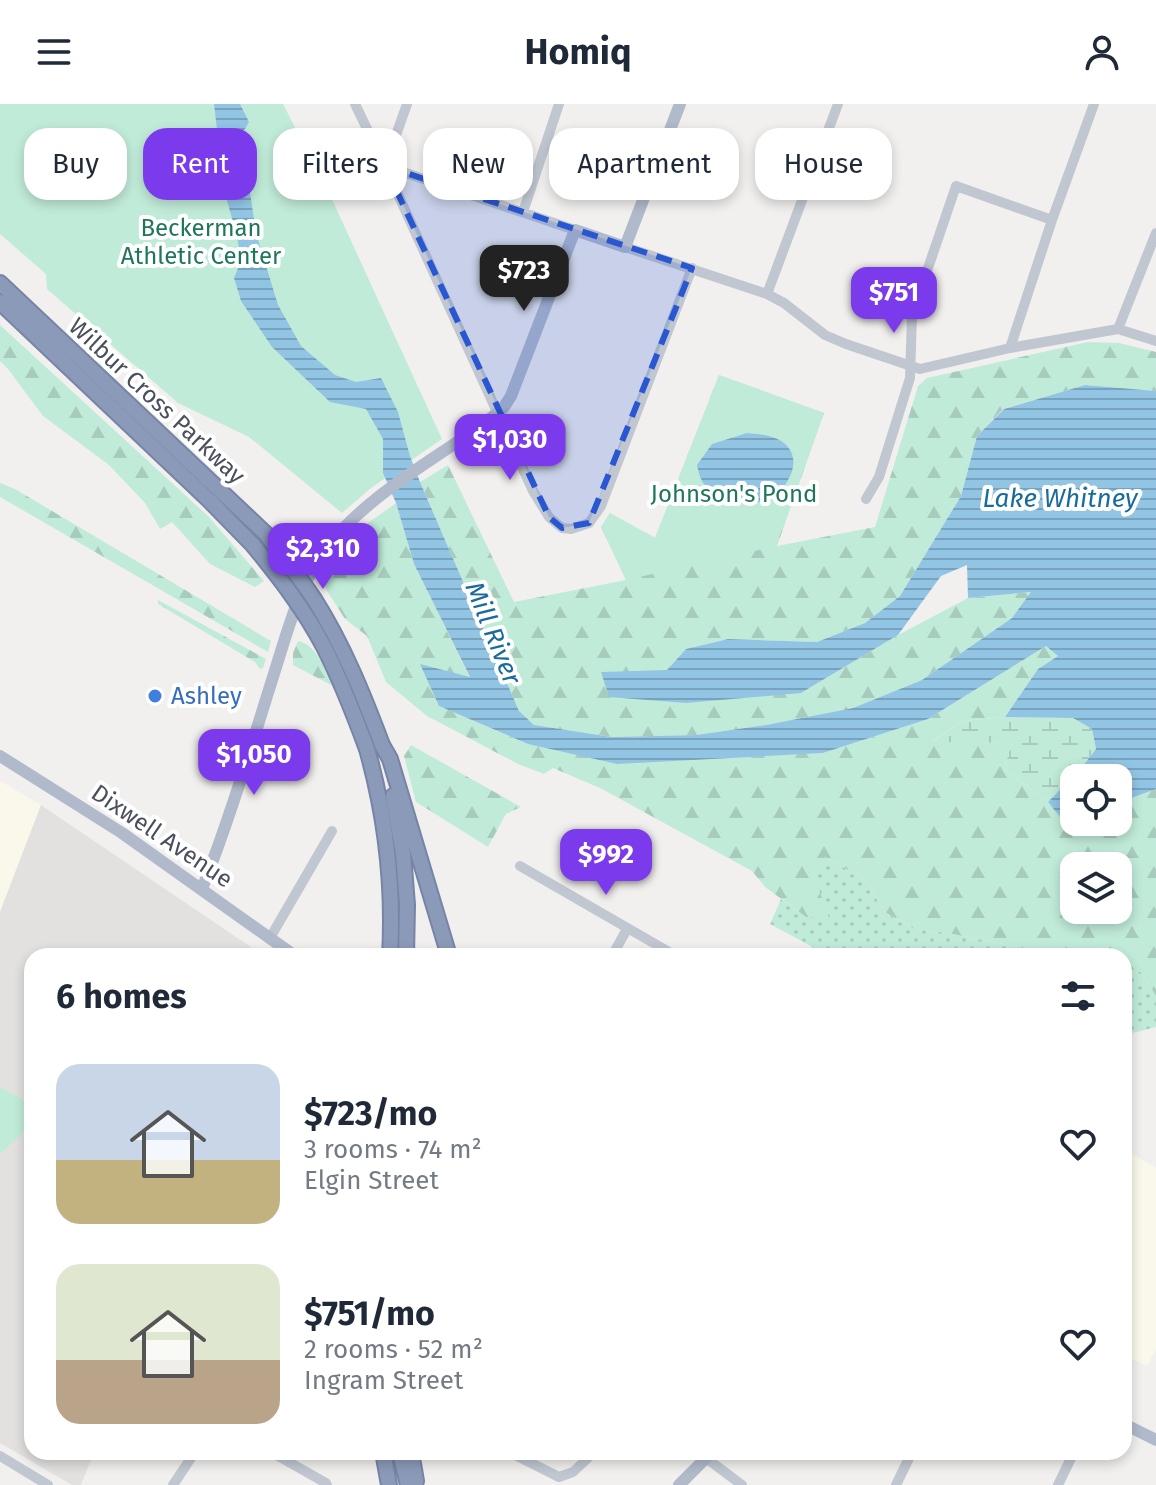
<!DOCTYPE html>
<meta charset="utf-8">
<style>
body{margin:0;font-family:"Fira Sans",sans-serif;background:#f6f6f7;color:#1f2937;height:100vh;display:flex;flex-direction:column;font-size:30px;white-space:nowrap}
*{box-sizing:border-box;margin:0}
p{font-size:26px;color:#747a83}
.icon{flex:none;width:44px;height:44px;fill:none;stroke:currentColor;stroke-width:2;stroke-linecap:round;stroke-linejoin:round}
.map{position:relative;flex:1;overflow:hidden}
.details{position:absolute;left:24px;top:844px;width:1108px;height:512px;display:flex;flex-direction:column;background:#fff;border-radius:24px;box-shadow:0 4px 12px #0003}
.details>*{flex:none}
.hud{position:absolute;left:24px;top:24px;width:1108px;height:72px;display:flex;gap:16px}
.fabs{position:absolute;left:1060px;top:660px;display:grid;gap:16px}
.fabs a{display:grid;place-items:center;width:72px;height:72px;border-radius:16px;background:#fff;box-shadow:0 4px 12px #0003;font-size:40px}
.price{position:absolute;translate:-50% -68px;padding:0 18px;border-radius:16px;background:#7c3aed;color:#fff;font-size:26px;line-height:52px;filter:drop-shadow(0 2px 4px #0008)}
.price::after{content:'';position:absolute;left:50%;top:48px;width:24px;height:18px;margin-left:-12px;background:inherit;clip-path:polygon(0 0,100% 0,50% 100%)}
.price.active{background:#222;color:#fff}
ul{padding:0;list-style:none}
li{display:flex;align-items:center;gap:24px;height:200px;padding:0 32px}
li span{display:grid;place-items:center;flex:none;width:224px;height:160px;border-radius:24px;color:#555}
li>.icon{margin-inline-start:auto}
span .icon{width:96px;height:96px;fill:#fffc;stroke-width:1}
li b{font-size:34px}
h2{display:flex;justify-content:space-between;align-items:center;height:96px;padding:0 32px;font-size:34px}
.tag{padding:0 28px;border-radius:24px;background:#fff;box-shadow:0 4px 12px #0003;font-size:28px;line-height:72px}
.tag.active{background:#7c3aed;color:#fff}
header{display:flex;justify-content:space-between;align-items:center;height:104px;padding:0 32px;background:#fff;font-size:36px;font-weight:700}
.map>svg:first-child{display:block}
.commercial{fill:#faf8ea}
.education{fill:#e2e1e0}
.grass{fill:url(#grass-dots)}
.forest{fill:url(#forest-firs);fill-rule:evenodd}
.wetland{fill:url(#wetland-marsh)}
.park{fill:#c1ebd9}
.water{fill:url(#water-rules)}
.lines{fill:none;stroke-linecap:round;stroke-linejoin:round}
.highway-casing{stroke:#7685a5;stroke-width:18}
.minor{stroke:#c1c7d0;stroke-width:10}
.major{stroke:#b1bacb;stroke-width:12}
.highway{stroke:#8b9ab9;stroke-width:14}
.highway-bridge-casing{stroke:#7685a5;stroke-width:18;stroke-linecap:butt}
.highway-bridge{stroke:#8b9ab9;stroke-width:14}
.marked{fill:#2956d1;fill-opacity:0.2;stroke:#2956d1;stroke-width:6;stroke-dasharray:16 10;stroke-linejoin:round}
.shop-dot{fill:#3f7fe0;stroke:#fff;stroke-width:3}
.labels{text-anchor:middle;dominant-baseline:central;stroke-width:8;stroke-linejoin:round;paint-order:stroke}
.park-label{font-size:24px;fill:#1f765a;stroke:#fff}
.street-label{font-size:24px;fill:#494f5b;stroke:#fff}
.shop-label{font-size:24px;fill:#366cbe;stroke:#fff;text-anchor:start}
.water-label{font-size:26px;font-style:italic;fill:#196b9d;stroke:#fff}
</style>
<header><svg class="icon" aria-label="menu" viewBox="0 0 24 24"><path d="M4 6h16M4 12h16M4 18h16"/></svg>Homiq<svg class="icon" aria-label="person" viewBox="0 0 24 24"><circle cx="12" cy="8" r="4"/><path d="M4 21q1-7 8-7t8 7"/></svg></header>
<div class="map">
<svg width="1156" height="1381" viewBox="0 0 1156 1381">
<defs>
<pattern id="grass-dots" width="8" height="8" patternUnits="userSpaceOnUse" patternTransform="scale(2)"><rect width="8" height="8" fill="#c1ebd9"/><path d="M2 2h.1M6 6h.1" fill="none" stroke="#a7cbbc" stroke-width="1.8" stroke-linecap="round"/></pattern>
<pattern id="forest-firs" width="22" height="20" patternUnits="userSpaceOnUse" patternTransform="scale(2)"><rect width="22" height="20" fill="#c1ebd9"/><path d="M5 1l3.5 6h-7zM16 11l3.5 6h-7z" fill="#a7cbbc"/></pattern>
<pattern id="wetland-marsh" width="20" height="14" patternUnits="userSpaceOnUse" patternTransform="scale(2)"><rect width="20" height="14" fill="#c1ebd9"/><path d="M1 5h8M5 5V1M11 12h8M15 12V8" fill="none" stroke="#a7cbbc"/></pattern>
<pattern id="water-rules" width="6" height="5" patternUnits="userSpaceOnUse" patternTransform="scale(2)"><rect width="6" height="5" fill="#92c5e4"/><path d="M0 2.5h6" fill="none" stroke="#79a2bc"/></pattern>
</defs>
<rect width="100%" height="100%" fill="#f1f0ef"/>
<path class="commercial" d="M 0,677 L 41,701 L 0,808 Z
M 1124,1045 L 1156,1064 L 1156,1245 L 1147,1262 L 1124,1251 Z"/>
<path class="education" d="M 41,701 L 264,852 L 32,852 L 32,1348 L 94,1348 L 81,1381 L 72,1381 L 0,1339 L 0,808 Z"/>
<path class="grass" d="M 825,753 L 864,775 L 885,808 L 914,825 L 948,829 L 1062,852 L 829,852 L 770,820 L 781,795 L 806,813 L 812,768 Z
M 1124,864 L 1141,868 L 1156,892 L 1156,923 L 1124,931 Z"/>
<path class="forest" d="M 0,221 L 209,413 L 264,477 L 255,483 L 210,460 L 172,418 L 160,425 L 145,399 L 109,361 L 43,312 L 8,265 L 0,257 Z
M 1088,238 L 1119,239 L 1156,248 L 1156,287 L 1085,281 L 1003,305 L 977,332 L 961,392 L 900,492 L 865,519 L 817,538 L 728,535 L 686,545 L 667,566 L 801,589 L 898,531 L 968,494 L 1032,488 L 1012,514 L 922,576 L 853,604 L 766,621 L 696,631 L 612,633 L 534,621 L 519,607 L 420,378 L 448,361 L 514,498 L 626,476 L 601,423 L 610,409 L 655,434 L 719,271 L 824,309 L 777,442 L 875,423 L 918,282 L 927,274 Z
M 0,379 L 15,385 L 271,537 L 268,548 L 0,393 Z
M 396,399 L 414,460 L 470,574 L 439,602 L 528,640 L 724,653 L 823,649 L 928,615 L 1046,542 L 1058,552 L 1038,565 L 1005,613 L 963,617 L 933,637 L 1012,639 L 1004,665 L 1048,698 L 1064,718 L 1074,714 L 1074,718 L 1118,718 L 1118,699 L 1156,685 L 1156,892 L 1141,868 L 1124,864 L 1124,852 L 1062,852 L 948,829 L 914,825 L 885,808 L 864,775 L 825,753 L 813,769 L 829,814 L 806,813 L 765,783 L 752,767 L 600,684 L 553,664 L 544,670 L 518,660 L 427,612 L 386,578 L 367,532 L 345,515 L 322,479 L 340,448 L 364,422 ZM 1074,762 L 1118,762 L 1118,806 L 1074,806 Z
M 158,496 L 266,555 L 263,564 L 260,565 L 255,558 L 158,500 Z
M 298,537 C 318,541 324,566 333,582 L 293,561 L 293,549 Z
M 411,641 L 521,703 L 506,710 L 488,743 L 416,698 L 404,652 Z"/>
<path class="wetland" d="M 1005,613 L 1073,614 L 1092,625 L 1096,645 L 1082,663 L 1048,698 L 1004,665 L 1012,639 L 932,638 L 963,617 Z"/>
<path class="park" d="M 0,0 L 283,0 L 330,91 L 442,335 L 371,384 L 342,409 L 249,333 L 178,299 L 47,185 L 46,170 L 0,130 Z
M 719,271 L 824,309 L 776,442 L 626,476 L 601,423 L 610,409 L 655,434 Z
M 0,983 L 20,994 L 32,1005 L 32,1020 L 0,1050 Z"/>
<path class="water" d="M 214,0 L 240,0 L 249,18 L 242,30 L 243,71 L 250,88 L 256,129 L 278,201 L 301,242 L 335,271 L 356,278 L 381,274 L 398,308 L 410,352 L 420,378 L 519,607 L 534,621 L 612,633 L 696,631 L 766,621 L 853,604 L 922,576 L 1012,514 L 1031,488 L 968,494 L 967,461 L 941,472 L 898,531 L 801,589 L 686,599 L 609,593 L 601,568 L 667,566 L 686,545 L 728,535 L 817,538 L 865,519 L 900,492 L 961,392 L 977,332 L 1004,305 L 1085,281 L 1156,287 L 1156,685 L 1118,699 L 1118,674 L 1074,674 L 1074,714 L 1064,718 L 1048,698 L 1082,663 L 1096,645 L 1092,625 L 1073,614 L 1005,613 L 1038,565 L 1058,552 L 1046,542 L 928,615 L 823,649 L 617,660 L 528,640 L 439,602 L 420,560 L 470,573 L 414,460 L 396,399 L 383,369 L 383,335 L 366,305 L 330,298 L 272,243 L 241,197 L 234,174 L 241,157 L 237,132 L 224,86 Z
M 747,329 C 755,330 764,330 772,333 C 793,339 799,358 788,376 C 784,383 779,392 772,395 C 756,403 719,396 707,383 C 700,377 699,369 697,361 L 712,340 Z"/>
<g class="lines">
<defs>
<path id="highway" d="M 0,179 L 266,430
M 0,198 L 209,396 L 253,441
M 382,641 L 390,655 L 449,852
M 367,645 C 386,713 394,782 390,852
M 393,692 L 403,750 L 407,801 L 406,852
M 383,1348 L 389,1381
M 400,1348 L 408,1381
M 411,1348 L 416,1377"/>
</defs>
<use href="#highway" class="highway-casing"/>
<path class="minor" d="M 355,0 L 385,62 L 533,387 L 549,413 L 562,424 L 571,425 L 589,419 L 601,402 L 692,164
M 407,0 L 385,62 L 575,126
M 523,108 L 559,0
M 625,143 L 767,190 L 784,199 L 825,231 L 846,240 L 920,265 L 1010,244 L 1118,225 L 1156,237
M 767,190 L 838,0
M 1118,225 L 1156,129
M 1010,244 L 1052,116 L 1094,0
M 866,395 L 879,373 L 910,274 L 912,211 L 956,82 L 1052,116
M 520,762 L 676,852
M 270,834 L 332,727
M 612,852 L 627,825
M 271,1348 L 326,1379 L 327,1381
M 509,1348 L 559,1373 L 573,1368 L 594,1348
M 0,1352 L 48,1381
M 706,1354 L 742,1381
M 173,1381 L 195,1348
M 896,1381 L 912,1348
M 1058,1381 L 1074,1348"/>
<path class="major" d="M 0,652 L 122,729 L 295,852
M 202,785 C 229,717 250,646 272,576 C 286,533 299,478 328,442 C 369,390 434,356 486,318 L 504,303 L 511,292 L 575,126 L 625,143 L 680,0
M 1124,1320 L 1156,1336
M 679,1381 L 712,1348"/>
<use href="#highway" class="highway"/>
<defs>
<path id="highway-bridge" d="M 266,430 C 282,451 299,472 314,495 C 343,541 363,590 382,641
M 253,441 C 279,473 305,506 324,543 C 341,576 354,610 367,645"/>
</defs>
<use href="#highway-bridge" class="highway-bridge-casing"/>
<use href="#highway-bridge" class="highway-bridge"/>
</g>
<path class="marked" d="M 385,62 L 692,164 L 589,419 L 562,424 L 549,413 Z"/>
<circle class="shop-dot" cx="155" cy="592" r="8"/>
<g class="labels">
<g class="park-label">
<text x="201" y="124">Beckerman<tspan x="201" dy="28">Athletic Center</tspan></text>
<text x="734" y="390">Johnson's Pond</text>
</g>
<g class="street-label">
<text transform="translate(157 297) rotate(43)">Wilbur Cross Parkway</text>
<text transform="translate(162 732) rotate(34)">Dixwell Avenue</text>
</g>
<g class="shop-label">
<text x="171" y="592">Ashley</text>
</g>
<g class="water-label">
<text x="1060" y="394">Lake Whitney</text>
<text transform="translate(493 529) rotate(68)">Mill River</text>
</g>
</g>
</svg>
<div class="fabs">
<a><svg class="icon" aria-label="locate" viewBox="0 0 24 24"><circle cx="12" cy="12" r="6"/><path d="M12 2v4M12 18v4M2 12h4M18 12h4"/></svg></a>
<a><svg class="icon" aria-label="layers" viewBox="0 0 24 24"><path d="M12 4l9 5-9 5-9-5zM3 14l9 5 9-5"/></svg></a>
</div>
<b class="price active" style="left:524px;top:209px">$723</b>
<b class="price" style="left:894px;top:231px">$751</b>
<b class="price" style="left:510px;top:378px">$1,030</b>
<b class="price" style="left:323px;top:487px">$2,310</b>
<b class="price" style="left:254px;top:693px">$1,050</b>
<b class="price" style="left:606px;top:793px">$992</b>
<div class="hud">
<a class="tag">Buy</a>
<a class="tag active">Rent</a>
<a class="tag">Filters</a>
<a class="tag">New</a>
<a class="tag">Apartment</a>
<a class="tag">House</a>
</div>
<section class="details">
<h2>6 homes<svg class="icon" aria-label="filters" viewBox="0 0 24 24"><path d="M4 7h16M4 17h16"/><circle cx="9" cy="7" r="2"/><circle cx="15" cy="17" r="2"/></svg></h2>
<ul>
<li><span style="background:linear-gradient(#c9d6e8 60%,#c2b280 0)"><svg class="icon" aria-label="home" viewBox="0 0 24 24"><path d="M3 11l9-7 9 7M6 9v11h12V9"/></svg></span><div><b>$723/mo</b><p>3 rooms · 74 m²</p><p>Elgin Street</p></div><svg class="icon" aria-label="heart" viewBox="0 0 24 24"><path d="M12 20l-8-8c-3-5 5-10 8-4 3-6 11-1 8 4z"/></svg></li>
<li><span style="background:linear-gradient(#dfe7d0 60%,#b9a48a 0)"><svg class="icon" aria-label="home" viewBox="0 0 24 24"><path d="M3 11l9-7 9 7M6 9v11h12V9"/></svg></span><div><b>$751/mo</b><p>2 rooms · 52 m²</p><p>Ingram Street</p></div><svg class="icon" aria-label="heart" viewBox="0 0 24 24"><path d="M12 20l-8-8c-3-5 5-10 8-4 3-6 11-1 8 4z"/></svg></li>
</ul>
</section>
</div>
